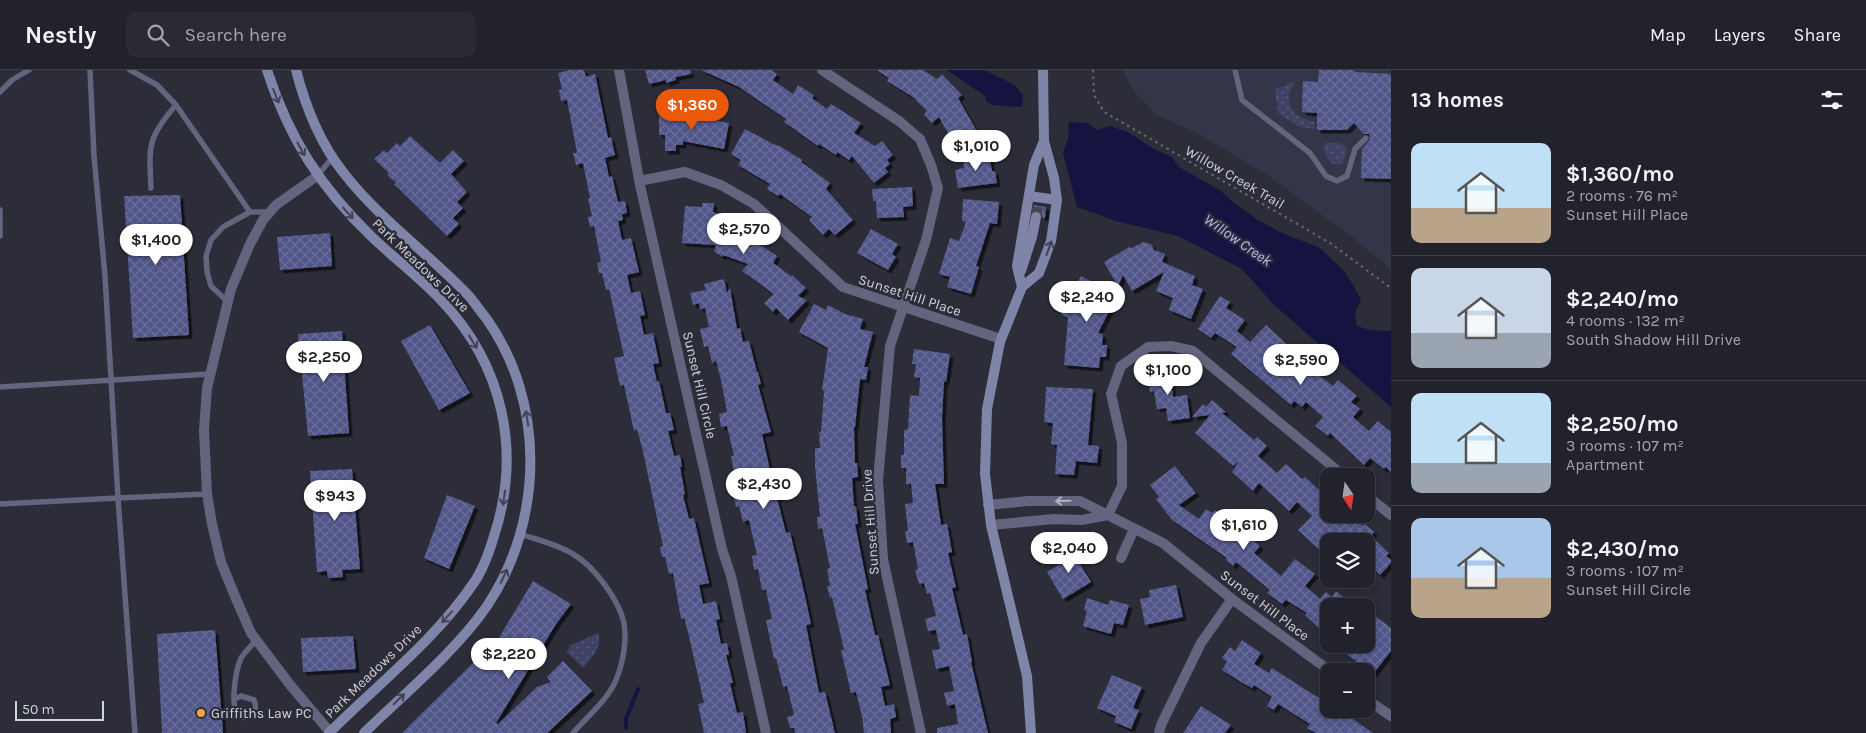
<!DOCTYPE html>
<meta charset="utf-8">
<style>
:root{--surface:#21222b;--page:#292a33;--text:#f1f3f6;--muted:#a2a4a9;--line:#3e3f47;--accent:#ea580c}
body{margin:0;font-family:Karla,sans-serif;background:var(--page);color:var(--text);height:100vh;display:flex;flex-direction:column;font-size:19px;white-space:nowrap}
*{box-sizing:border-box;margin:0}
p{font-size:16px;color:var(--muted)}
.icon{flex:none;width:28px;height:28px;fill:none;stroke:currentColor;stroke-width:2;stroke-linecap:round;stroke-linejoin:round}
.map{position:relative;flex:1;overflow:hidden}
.details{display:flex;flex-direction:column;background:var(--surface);width:475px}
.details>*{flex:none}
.needle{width:32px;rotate:167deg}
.buttons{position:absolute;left:1320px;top:398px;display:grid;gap:10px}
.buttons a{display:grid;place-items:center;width:55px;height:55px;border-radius:10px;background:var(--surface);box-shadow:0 2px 8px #0003,0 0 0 1px var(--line);font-size:25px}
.scale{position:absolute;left:15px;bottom:12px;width:89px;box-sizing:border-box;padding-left:5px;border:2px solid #d1d3db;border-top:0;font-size:14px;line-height:18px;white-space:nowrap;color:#d1d3db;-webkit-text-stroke:4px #2c2d39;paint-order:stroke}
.price{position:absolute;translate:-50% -42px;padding:0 11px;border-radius:18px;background:#fff;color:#222;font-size:16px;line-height:32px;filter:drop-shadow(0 1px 2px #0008)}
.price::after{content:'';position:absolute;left:50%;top:30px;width:15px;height:11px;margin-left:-8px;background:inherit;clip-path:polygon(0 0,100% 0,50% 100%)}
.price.on{background:var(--accent);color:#fff}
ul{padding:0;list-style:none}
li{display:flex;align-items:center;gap:15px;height:125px;padding:0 20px}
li+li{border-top:1px solid var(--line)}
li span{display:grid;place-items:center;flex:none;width:140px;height:100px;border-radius:10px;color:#555}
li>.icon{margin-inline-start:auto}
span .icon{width:60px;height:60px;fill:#fffc;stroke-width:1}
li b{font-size:21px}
h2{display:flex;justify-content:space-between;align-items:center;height:60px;padding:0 20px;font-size:21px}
header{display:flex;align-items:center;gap:30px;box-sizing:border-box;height:70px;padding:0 25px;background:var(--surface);border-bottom:1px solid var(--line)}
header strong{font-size:24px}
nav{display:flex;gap:28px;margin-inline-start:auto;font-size:18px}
.search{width:350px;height:45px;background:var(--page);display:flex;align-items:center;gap:12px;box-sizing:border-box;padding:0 18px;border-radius:10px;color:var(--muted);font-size:19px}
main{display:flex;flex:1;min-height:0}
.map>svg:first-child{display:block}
</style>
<header>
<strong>Nestly</strong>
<div class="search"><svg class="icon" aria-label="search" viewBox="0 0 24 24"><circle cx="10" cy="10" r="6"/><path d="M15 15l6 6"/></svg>Search here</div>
<nav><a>Map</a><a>Layers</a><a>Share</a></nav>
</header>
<main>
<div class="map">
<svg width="1391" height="663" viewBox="0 0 1391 663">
<defs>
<pattern id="grass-dots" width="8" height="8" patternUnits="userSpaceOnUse" patternTransform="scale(1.25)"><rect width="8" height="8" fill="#3e4265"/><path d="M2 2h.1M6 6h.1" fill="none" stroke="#595c7a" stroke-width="1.8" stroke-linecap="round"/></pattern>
<pattern id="building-cross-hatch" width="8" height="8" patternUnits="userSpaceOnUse" patternTransform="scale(1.25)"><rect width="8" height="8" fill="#51568a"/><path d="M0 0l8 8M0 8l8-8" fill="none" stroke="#696d9a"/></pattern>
<filter id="shadow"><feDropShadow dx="3.5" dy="3.5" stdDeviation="0" flood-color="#0009"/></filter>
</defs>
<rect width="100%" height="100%" fill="#2c2d39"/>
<path fill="#333648" d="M1123,0H1391V199L1352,167L1269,106L1197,63L1155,44L1133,20Z"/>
<path fill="url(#grass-dots)" d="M1294,12C1293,17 1289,22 1289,27C1287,43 1303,49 1315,52V59L1300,57L1278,43L1275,19Z
M1325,73H1339L1345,76L1347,82L1342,93L1336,95L1329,91L1323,79Z
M598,563C603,577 592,587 583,598L566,581L569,579V576Z"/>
<path fill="#151441" d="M947,0H984L1015,15L1023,25L1022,37L992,35L986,31L985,26Z
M1069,52L1087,53L1097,60L1110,56L1128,62L1152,78L1172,87L1179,97L1221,121L1233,132L1258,150L1280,162L1320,178L1345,202L1361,229L1355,244L1357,256L1370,260L1391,261V337L1273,234L1242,199L1178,166L1116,151L1077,137L1063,83L1068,68Z"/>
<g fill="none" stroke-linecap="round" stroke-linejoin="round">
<path stroke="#151441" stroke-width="4" d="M626,658V649L638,619"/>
</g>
<path fill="url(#building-cross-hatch)" filter="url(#shadow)" d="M570,0H584L586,7L595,4L608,68L611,67L615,85L605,88L609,107L612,106L618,132L625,131L627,143L622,144L623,150L618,151L622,170L631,168L639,202L627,205L631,223L640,221L645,245L640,246L644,265L653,263L659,293L653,294L657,312L659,311L666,343H670L674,360L668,361L674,386L680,385L682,397H680L685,424L683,425L689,449L694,448L709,513L699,515L703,534L716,531L720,549L716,550L721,574L727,573L729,585H726L733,613H730L737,643L743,642L746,663H704L698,634L704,633L689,566L684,548L681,549L673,503L669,504L665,487H662L660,477L663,476L642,377L637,360L634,361L624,315L620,316L614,288L624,286L609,219L606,220L602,203H599L597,193L601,192L594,156L590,157L588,147L592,146L588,129L590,128L583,93L576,95L573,83H577L567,30L561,31L559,20L562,19L558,3Z
M645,0H690L691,4L676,7V10L666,13V10L649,14Z
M701,0H771L777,4L773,10L793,24L798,15L814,25L812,28L827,39L831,34L861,53L854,63L875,76L882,71L893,85L887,90L890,94L885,98L888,102L874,113L852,86L849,90L837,82L836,85L819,74L818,76L784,52L786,49L739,17Z
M877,0H923L937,9L942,4L962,25L958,28L979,65L949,82L942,69L949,65L939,47L932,53L924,44L927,41L913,27L887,11L889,8Z
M1319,0H1353L1355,2L1391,4V109L1361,108L1362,79L1370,70L1369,64H1364L1354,53L1347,60H1317V43L1302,42L1303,11L1318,12Z
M683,44L729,53L724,79L683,71V75H676V81H665V65H659V46H683Z
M745,59L777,76L778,75L802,90L801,92L830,113L826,119L853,150L835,165L829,159L823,165L809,150L812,147L780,124L778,126L767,119L770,114L738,95L741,90L731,84Z
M410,66L440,93L453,80L464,91L451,104L467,122L457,132L463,138L453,148L459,154L447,166L394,114L396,113L387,105L389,103L374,89L384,80L387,83L397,73L400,76Z
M989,85L992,101H995L997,113L958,118L955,100L964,98L963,88Z
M912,117L913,136L903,137L904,147L877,148L876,131H873L872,119Z
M180,125L189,265L133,268L124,126Z
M963,129L999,132L997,154L990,153L976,196L979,197L971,224L947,217L950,207L939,204L950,168L959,171L966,152L962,151Z
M702,133H714L713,142L745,154L742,163L777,186L773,193L791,206L792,205L806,218L798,226L807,230L788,250L776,238L773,242L764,233L774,224L742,201L748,194L723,185L722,187L714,181L716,175L682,173L685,136L702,137Z
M1034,135L1046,137L1045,148H1043L1040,142L1033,141Z
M871,159L898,174L892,184L896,187L888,200L857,183Z
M330,163L332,196L280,200L277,167Z
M1143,172L1151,174L1154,180L1165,184L1162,192L1195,206L1192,215L1203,219L1191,249L1169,240L1173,228L1156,221L1164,202L1132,221L1123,205L1118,216L1104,192L1129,177L1132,178Z
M1081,206L1096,214L1098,211L1116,220L1111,228L1115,230L1098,263L1103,264L1102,275H1107L1106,287H1100L1099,298L1064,295L1068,248L1061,244Z
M724,209L727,223L730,218L737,259L740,258L743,272L749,271L757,302H758L761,314L758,315L771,362L762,364L770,400L772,399L774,408L777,407L781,427L777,428L786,463L790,462L805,526L811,554L806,555L819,623L825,622L835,663H795L794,658H790L787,647L794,645L787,616L783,617L776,588L774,589L766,550L772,549L766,520H762L758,499L754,500L752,486L757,485L749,450L743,452L739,436L736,437L733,424L738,423L731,386H734L727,356L721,357L719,344L727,342L721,310L716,291L712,293L708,276L704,277L700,259L709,257L705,238L700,239L699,233L693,235L690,223L706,220L704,214Z
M1220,226L1230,232L1226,238L1245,250L1237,261L1250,272L1266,255L1291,278L1285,285L1313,307L1316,303L1333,316L1338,310L1357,326L1351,332L1360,339L1353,347L1369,361L1378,351L1391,362V402L1386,397L1384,399L1370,388L1364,395L1330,363L1328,366L1315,356L1323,347L1306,332L1302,337L1294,331L1291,335L1231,284L1237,277L1215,263L1211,268L1198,259Z
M814,234L826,240L828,235L845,244L863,249L860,259L873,262L864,297H868L866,310L860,309L855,357H854L855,393H857L858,407L852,408L854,437L856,436L858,454H855L868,519L865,520L875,565H878L890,615L881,617L885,636L894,634L896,647L890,649L891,663H864L862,646L856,622L851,623L841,580H844L832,527L830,528L827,516H830L827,499L830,498L822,458L818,459L817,447H820L815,396V378H820L819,362H821L824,321L822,320L828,278L799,262Z
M430,255L470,323L439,340L401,271Z
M342,261L349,363L308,366L298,264Z
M914,279L950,284L946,312L944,311L942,348L944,414H935L941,455L947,454L952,482L948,483L956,517L952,518L963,565L967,564L972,592H971L988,663H937V658L958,654L955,634L947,636L944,623L954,621L949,596L936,599L932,580L940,579L936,560L928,561L925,549L936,546L930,523L927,524L924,513L919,514L915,500L918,499L913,472L907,473L905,461H908L905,434L913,433L911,414H906V398H901V385H904V360L908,359L910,325L919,326L920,308L914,307L916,294H912Z
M1170,298L1173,327L1187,325L1190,348L1168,351L1166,338L1157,339L1154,321L1150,322L1148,308L1154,307L1153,300Z
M1046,317L1093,319L1088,375L1099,376L1097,393L1076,391L1074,405L1055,404L1057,375L1051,374L1053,353L1044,352Z
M1212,330L1226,342L1222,343L1254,370L1257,367L1267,376L1258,386L1277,403L1286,394L1302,409L1305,407L1329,429V444H1349L1363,456L1365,454L1374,462L1371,466L1389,483L1386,486L1391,490V493L1380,505L1374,499L1366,508V471H1329V479L1324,484L1298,460L1312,446L1297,432L1289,441L1259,413L1253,421L1232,402L1239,391L1233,396L1195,363L1210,345L1192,347L1203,334L1206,337Z
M1175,396L1196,423L1179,435L1199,449L1206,439L1212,443L1215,440L1226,447L1221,454L1236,464L1240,459L1260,476L1254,483L1281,506L1295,489L1315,504L1305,516L1320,529L1326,522L1332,527L1336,521L1354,536H1329V549L1320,559L1305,545L1307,543L1286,530L1282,534L1267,523L1270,520L1236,492L1233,496L1226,490L1227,488L1172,450L1156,429L1159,427L1150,415Z
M352,399L360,499L342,500L343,507L328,508L327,501L317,502L310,401Z
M447,425L475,436L449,499L424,488Z
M1070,477L1091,512L1063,529L1047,502L1062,493L1057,485Z
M533,511L571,534L556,554L496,653L498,654L537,617L551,612L547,607L563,591L592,621L547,663H402L476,590L482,596Z
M1176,515L1183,547L1145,555L1140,529L1150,527L1149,520Z
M1087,528L1108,535L1110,530L1129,535L1123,555L1114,553L1111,564L1083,556L1087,541L1084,540Z
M1375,546L1391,558V581L1373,604L1341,580L1345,574H1366V558Z
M215,560L223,663H162L157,564Z
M353,566L356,599L303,602L301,568Z
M1242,570L1261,583L1254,594L1269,603L1272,598L1314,625L1329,633V639H1339L1351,645L1350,647L1373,663H1316L1307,658L1310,654L1278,634L1274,640L1267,636L1272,627L1254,615L1252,618L1241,612L1222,600L1227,592L1222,588L1230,577L1235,581Z
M1112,605L1142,617L1133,638L1139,640L1131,659L1114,652L1116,646L1097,638Z
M1201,636L1231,655L1225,663H1183Z"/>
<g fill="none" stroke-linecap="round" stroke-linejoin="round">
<path stroke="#454651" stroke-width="10" stroke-dasharray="10 5" stroke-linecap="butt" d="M1036,147L1038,136"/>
<path stroke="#666872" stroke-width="2" stroke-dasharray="2.5 4" stroke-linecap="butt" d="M1093,0L1094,25L1104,42L1330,173L1391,218"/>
<path stroke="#62657d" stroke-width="5.5" d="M130,0L157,15L176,35L250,142
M1235,0L1242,30L1310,83L1326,106L1337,111L1347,106L1355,79L1366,68
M0,22L12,10L29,0
M317,106L333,87
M151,118C149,76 147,68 176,35
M0,140V166
M228,232L211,216L207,202L206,186L211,170L223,157L250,142H270
M0,317L210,304
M0,434L118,428L105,206L94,86L90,0
M520,464C538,470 557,474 573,484C594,496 619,530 624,553C627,571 623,593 616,610C609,628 586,648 573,663
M235,629L241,626L254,630C257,638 256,647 246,647C243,648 241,648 239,646C229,637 236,599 241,588C245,582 251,576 256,570
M135,663L118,428L207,424"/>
<path stroke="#62657d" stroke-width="10" d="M619,0L640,115L722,479L731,506L766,663
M822,0L899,51L920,69L931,95L938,118L926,170L890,276L878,410L883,489L921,663
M317,106L276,135L263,150L250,174L231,219L207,318L204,360L207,424L212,454L221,492L237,531L251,563L291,616L330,662
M639,111L685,102L721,115L754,134L843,217L1001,269
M1366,425L1391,445
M988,435L1028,431H1080L1163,473L1232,529L1330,601
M1108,445L1122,416V373L1111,324L1121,296L1148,277L1171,276L1193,281L1344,406
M991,455L1054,449L1082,450L1108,445
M1121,488L1134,459
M1366,629L1391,646
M1159,663L1161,655L1201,573L1232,529"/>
<path stroke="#7f84a9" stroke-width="10" d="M267,0C289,68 320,117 372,167C394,188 419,207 441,230C503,295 522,381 494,466C489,483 483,500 473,514C434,571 378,614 329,663
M296,0C305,35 320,73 343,102C379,149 428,183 469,226C475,233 480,241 486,248C546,332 544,451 487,536C456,581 403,625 364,663
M1029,126L1057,130
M1021,201L1032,167L1036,147
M1022,217L1017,196L1034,95L1044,71
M1031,663L1027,606L991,455L985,404L987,339L1000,272L1022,217L1039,203L1051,171L1057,130L1054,108L1044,71L1043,0"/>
</g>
<defs><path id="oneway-shaft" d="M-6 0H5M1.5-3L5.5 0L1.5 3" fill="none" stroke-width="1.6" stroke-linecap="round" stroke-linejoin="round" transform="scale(1.25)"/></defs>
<g stroke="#414355">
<use href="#oneway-shaft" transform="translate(276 26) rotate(68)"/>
<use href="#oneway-shaft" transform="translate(301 79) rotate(61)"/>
<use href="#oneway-shaft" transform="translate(348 143) rotate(47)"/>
<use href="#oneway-shaft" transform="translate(1049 178) rotate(-70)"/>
<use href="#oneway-shaft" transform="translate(473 272) rotate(58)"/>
<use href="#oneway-shaft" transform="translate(527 348) rotate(-99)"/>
<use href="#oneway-shaft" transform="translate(504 428) rotate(98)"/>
<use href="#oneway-shaft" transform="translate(504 506) rotate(-65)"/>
<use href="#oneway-shaft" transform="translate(447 547) rotate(132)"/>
<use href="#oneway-shaft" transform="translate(399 629) rotate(-44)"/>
</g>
<use stroke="#b0b2bf" href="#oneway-shaft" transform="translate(1063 431) rotate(179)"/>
<circle fill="#f3a442" stroke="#2c2d39" stroke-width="2" cx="201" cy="643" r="5"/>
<g text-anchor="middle" stroke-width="4.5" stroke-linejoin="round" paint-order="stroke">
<g font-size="14" fill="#d1d3db" stroke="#2c2d39">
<text transform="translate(1235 107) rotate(30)" y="5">Willow Creek Trail</text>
<text transform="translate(421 195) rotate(44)" y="5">Park Meadows Drive</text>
<text transform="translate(910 225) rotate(18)" y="5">Sunset Hill Place</text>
<text transform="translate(700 315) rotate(77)" y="5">Sunset Hill Circle</text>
<text transform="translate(870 452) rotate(-94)" y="5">Sunset Hill Drive</text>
<text transform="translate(1265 535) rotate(37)" y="5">Sunset Hill Place</text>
<text transform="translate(373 601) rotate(-44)" y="5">Park Meadows Drive</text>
</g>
<g font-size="14" fill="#d1d3db" stroke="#2c2d39" text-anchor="start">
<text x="211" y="648">Griffiths Law PC</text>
</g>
<g font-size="15" font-style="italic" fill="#b6befe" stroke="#2c2d39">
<text transform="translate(1238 170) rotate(35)" y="5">Willow Creek</text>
</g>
</g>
</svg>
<div class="buttons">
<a><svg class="needle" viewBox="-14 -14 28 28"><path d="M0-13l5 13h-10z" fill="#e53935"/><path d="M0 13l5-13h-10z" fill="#a2a4a9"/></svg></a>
<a><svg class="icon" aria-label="layers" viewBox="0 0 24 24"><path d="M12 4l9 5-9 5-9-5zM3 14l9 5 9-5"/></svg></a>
<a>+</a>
<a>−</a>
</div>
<div class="scale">50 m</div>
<b class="price on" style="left:692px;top:61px">$1,360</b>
<b class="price" style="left:976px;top:102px">$1,010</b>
<b class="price" style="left:744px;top:185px">$2,570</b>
<b class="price" style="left:156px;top:196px">$1,400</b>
<b class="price" style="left:1087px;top:253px">$2,240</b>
<b class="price" style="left:324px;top:313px">$2,250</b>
<b class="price" style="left:1301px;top:316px">$2,590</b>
<b class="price" style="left:1168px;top:326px">$1,100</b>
<b class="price" style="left:764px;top:440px">$2,430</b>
<b class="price" style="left:335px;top:452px">$943</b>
<b class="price" style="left:1244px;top:481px">$1,610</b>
<b class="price" style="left:1069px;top:504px">$2,040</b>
<b class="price" style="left:509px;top:610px">$2,220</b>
</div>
<section class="details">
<h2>13 homes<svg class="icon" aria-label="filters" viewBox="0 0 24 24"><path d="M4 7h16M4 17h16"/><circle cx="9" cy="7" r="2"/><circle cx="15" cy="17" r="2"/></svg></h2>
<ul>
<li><span style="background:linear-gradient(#bfe0f5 65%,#b9a48a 0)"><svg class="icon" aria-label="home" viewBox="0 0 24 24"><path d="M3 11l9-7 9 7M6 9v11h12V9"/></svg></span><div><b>$1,360/mo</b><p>2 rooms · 76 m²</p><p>Sunset Hill Place</p></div></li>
<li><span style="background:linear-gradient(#c9d6e8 65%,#9aa5b1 0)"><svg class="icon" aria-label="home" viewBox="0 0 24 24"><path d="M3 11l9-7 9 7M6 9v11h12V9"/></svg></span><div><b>$2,240/mo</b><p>4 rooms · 132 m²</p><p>South Shadow Hill Drive</p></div></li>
<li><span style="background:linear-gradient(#bfe0f5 70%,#9aa5b1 0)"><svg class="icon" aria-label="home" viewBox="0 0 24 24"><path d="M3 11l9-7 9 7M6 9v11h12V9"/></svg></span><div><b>$2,250/mo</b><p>3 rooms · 107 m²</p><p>Apartment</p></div></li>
<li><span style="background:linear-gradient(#a9c7e8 60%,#b9a48a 0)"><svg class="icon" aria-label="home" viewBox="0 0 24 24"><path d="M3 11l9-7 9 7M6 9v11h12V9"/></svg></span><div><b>$2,430/mo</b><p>3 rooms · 107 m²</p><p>Sunset Hill Circle</p></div></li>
</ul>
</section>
</main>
